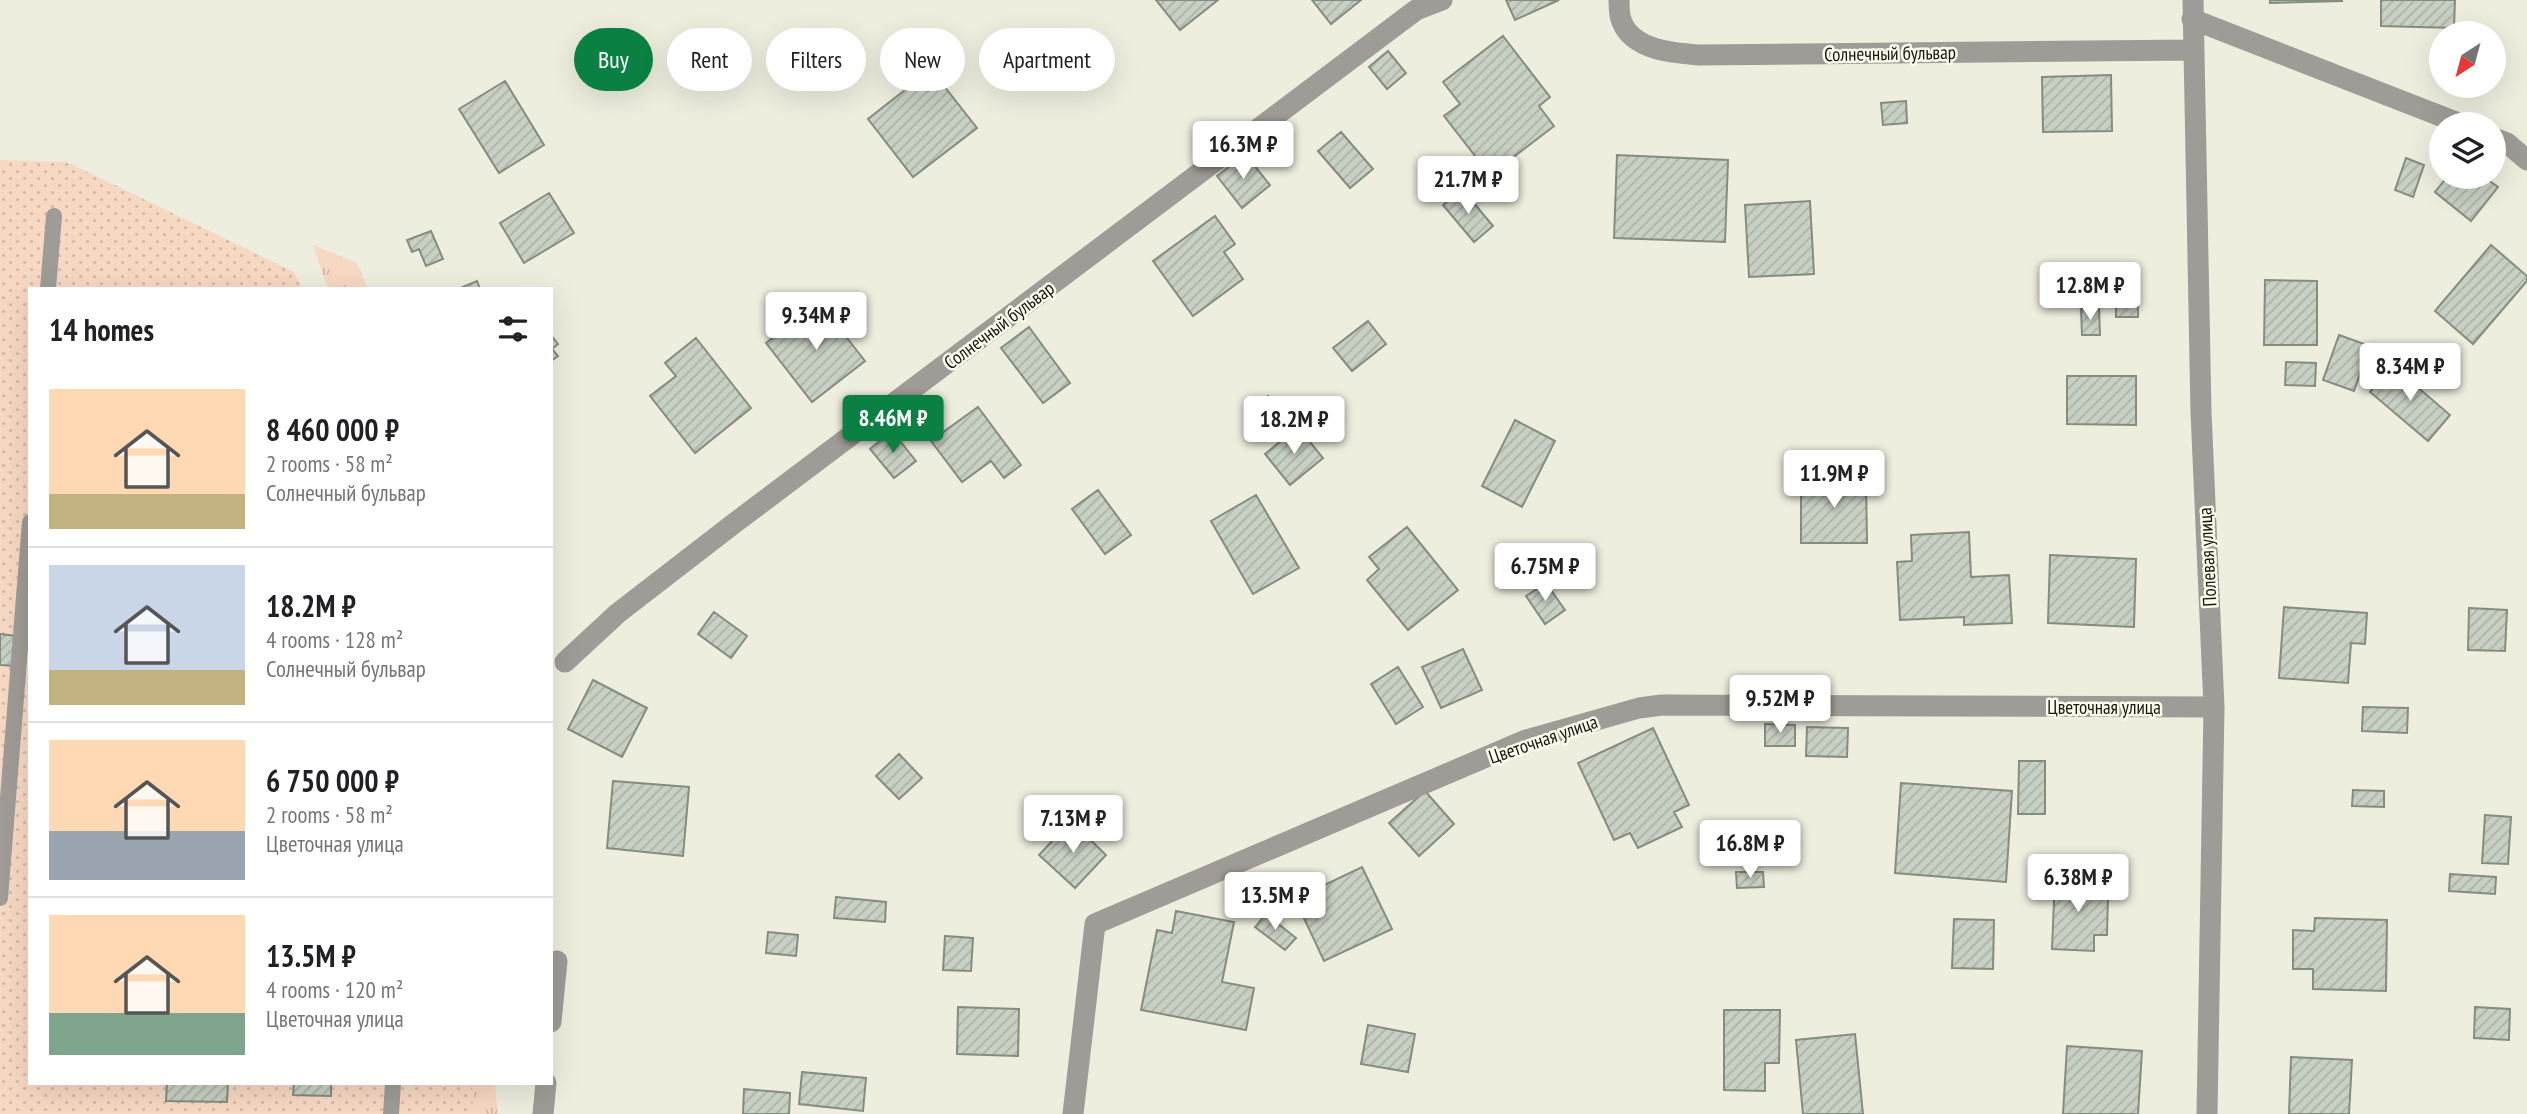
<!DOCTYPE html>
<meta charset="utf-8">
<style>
:root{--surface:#fff;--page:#f2f2f2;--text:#202124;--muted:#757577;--line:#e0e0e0;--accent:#0b8043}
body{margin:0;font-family:"PT Sans Narrow",sans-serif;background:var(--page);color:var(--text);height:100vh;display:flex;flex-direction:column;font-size:26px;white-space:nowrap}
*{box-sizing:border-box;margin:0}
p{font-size:23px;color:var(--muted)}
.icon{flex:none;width:38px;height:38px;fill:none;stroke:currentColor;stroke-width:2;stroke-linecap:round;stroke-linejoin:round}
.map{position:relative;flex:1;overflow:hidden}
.side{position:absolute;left:28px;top:287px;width:525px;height:798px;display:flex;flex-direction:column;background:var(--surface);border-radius:0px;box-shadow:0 7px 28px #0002}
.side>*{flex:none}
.guide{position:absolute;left:574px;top:28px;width:665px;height:63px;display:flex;gap:14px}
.needle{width:46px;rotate:216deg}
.buttons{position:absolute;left:2429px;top:21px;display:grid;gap:14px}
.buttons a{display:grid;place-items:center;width:77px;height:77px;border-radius:50%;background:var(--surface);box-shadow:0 7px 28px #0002;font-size:35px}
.price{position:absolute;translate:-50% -60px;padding:0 16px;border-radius:7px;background:#fff;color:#222;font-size:23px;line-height:46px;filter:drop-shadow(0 2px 4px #0008)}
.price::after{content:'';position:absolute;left:50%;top:42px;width:21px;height:16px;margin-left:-10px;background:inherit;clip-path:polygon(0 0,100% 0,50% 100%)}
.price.active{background:var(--accent);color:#fff}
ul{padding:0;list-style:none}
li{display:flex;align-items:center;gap:21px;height:175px;padding:0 21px}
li+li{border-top:2px solid var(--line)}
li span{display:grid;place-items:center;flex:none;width:196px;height:140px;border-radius:0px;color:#555}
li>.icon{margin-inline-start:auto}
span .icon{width:84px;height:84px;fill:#fffc;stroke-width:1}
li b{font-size:30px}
h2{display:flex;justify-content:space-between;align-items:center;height:84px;padding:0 21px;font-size:30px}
.tag{padding:0 24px;border-radius:32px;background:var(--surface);box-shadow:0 7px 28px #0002;font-size:24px;line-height:63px}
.tag.active{background:var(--accent);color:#fff}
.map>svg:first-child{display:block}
</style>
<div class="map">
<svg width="2527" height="1114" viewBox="0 0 2527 1114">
<defs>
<pattern id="grass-tufts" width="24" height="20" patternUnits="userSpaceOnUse" patternTransform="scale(1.75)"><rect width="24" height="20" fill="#f7d8c3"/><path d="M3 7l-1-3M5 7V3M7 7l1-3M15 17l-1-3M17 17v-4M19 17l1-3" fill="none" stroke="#d3b9a6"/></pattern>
<pattern id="park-dots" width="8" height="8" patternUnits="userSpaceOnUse" patternTransform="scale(1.75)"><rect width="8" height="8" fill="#f7d8c3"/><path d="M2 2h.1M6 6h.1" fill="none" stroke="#d3b9a6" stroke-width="1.8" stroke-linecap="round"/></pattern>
<pattern id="building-hatch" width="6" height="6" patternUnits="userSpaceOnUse" patternTransform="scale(1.75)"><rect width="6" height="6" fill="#c8d0c3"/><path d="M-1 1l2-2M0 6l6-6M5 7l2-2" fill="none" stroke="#abb2a6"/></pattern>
</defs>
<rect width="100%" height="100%" fill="#eeeedf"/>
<path fill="url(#grass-tufts)" d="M313,245L357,263L368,289H328Z
M415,1083H495L498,1114H415Z"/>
<path fill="url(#park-dots)" d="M0,160L67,162L294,272L303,289H30V1083H472L473,1114H0Z"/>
<path fill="url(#building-hatch)" stroke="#858c80" stroke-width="2" d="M1156,0H1218L1180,30Z
M1312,0H1361L1331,24Z
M1506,0H1559L1515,20Z
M2270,0H2342V1L2270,3Z
M2381,0H2455L2454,28L2381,26Z
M1503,36L1550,97L1539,106L1554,126L1490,175L1444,116L1460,104L1443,82Z
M1388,51L1406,73L1387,89L1369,67Z
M2111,75L2112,131L2043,132L2042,77Z
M919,79L928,91L940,81L977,128L913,177L868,119Z
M505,81L544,145L499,173L459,109Z
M1906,101L1907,123L1883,125L1881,103Z
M1341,132L1373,169L1350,188L1318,151Z
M1245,154L1270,185L1242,208L1217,176Z
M1617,155L1728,160L1725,242L1614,238Z
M2406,158L2424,165L2413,197L2395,190Z
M2447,177H2484L2498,187L2471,221L2435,192Z
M1462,189L1493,226L1474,242L1443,205Z
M549,193L574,233L524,263L500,223Z
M1810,201L1814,274L1749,277L1745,205Z
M1215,216L1235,244L1224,252L1243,279L1193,316L1153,261Z
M431,231L443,259L426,266L419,249L412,252L407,240Z
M2491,245L2527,276V281L2473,344L2435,311Z
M2116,280H2138V317H2116Z
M2265,280L2317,281V345H2264Z
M477,281L480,289H458Z
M819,302L865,361L812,402L766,343Z
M2081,308H2099L2100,335H2082Z
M1368,321L1386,344L1352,371L1333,348Z
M1029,327L1070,383L1043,403L1001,348Z
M551,335L558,344L552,349L558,356L551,361Z
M2339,335L2370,346L2354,391L2323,380Z
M696,338L751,408L695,453L650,396L676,376L665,363Z
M2286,362L2316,363L2315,386L2285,385Z
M2393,366L2450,415L2428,441L2370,392Z
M2067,376H2136V425L2067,424Z
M1268,396L1289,423L1272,437L1250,411Z
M978,407L1021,465L1004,478L991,461L962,482L931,441Z
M1515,420L1555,441L1522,507L1482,486Z
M1298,427L1323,458L1290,485L1265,454Z
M892,431L916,461L894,478L870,449Z
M1801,476H1866L1867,543H1801Z
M1098,490L1131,535L1105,554L1072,509Z
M1256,495L1299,568L1253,594L1211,521Z
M1407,527L1458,590L1408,630L1367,580L1379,569L1369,557Z
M1969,532L1971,577L2009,575L2012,623L1964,625V617L1900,620L1897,562L1912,561L1911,535Z
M2050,555L2136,559L2134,627L2048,623Z
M1546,583L1565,610L1545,624L1526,596Z
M2284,607L2367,613L2365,644L2351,643L2348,683L2279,678Z
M2469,608L2507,610L2505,651L2468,650Z
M714,612L747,636L731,658L698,634Z
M0,634L17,636L14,666L0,665Z
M1463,649L1482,690L1441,708L1422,667Z
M1398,667L1423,707L1396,724L1371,684Z
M593,680L647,708L622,757L568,729Z
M2363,707L2408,708L2407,733L2362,731Z
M1765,724L1795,725V746H1765Z
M1807,727L1848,728L1847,757L1806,756Z
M1653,728L1689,805L1674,812L1682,827L1638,848L1630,833L1614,840L1578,763Z
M899,754L922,778L899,799L876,776Z
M2019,761H2045V814H2018Z
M613,781L689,787L683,856L607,848Z
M1901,783L2012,791L2006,882L1895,873Z
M2353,790L2384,791V807L2352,806Z
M1425,791L1454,824L1419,856L1389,823Z
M2485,815L2511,817L2508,864L2482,863Z
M1071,821L1106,855L1075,888L1039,855Z
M1362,867L1392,929L1324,961L1295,899Z
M1736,872H1763L1764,887L1737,888Z
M2450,874L2496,877L2495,894L2449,891Z
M2055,877L2097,878L2096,896L2108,897L2107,935H2094V951L2052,949Z
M836,897L886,902L885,922L834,918Z
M1176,911L1234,922L1222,982L1254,988L1246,1030L1141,1010L1157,930L1172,933Z
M1266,914L1296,938L1285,950L1255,927Z
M2315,918L2387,920L2386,991L2313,989V969H2293V930L2314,931Z
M1954,919L1994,920L1993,969L1952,968Z
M768,932L798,935L796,956L766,953Z
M945,936L973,938L971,971L943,970Z
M958,1007L1019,1009L1018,1056L957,1054Z
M2475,1007L2510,1009L2509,1040L2474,1038Z
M1724,1010H1780L1779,1063H1765V1091L1724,1090Z
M1368,1025L1415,1034L1408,1072L1361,1064Z
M1855,1034L1863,1114H1803L1796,1040Z
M2067,1046L2142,1051L2138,1114H2063Z
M2291,1057L2352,1060L2349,1114H2289Z
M802,1072L866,1078L863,1111L799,1104Z
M167,1083H228L227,1102L166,1101Z
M294,1083H331V1096L293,1095Z
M744,1089L790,1093L789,1114H743Z"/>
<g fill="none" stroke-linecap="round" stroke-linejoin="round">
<path stroke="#9f9b96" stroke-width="16" d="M48,289L54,216
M0,898L30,522
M391,1114L393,1083"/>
<path stroke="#9f9b96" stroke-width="21" d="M1619,0C1619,6 1619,16 1622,22C1633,50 1673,53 1699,55L2192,50
M2193,0L2201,412L2214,707L2207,1114
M2192,19L2461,124
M2494,138L2507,143L2527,160
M565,662L618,613L732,525L1416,10L1442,0
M551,1022L557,961
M543,1114L546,1083
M1073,1114L1095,924L1526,740L1639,708L1662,705L2214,707"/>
</g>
<g text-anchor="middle" stroke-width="5" stroke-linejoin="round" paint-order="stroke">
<g font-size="19" fill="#161611" stroke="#fbfcec">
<text transform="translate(1890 53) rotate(-1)" y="7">Солнечный бульвар</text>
<text transform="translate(999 325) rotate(-37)" y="7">Солнечный бульвар</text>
<text transform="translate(2207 557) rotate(-93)" y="7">Полевая улица</text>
<text x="2104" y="714">Цветочная улица</text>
<text transform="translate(1543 739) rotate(-19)" y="7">Цветочная улица</text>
</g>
</g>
</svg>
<div class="buttons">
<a><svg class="needle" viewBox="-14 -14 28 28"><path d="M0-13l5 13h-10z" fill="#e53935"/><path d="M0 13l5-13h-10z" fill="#757577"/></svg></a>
<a><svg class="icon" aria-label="layers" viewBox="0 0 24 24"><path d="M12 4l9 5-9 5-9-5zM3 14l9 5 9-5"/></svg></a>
</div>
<b class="price" style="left:1243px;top:181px">16.3M ₽</b>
<b class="price" style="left:1468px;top:216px">21.7M ₽</b>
<b class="price" style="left:2090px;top:322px">12.8M ₽</b>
<b class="price" style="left:816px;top:352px">9.34M ₽</b>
<b class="price" style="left:2410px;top:403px">8.34M ₽</b>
<b class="price active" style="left:893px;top:455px">8.46M ₽</b>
<b class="price" style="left:1294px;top:456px">18.2M ₽</b>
<b class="price" style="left:1834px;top:510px">11.9M ₽</b>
<b class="price" style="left:1545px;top:603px">6.75M ₽</b>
<b class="price" style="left:1780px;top:735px">9.52M ₽</b>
<b class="price" style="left:1073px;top:855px">7.13M ₽</b>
<b class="price" style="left:1750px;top:880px">16.8M ₽</b>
<b class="price" style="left:2078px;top:914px">6.38M ₽</b>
<b class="price" style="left:1275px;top:932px">13.5M ₽</b>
<div class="guide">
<a class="tag active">Buy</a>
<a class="tag">Rent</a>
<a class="tag">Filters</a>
<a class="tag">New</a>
<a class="tag">Apartment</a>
</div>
<section class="side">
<h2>14 homes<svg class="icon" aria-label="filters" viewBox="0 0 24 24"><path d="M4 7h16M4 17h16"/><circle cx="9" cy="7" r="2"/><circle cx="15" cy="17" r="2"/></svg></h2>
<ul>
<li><span style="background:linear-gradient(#ffd9b3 75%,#c2b280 0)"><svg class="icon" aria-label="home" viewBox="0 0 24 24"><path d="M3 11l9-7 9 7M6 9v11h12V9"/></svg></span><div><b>8 460 000 ₽</b><p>2 rooms · 58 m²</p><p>Солнечный бульвар</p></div></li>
<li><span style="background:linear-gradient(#c9d6e8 75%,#c2b280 0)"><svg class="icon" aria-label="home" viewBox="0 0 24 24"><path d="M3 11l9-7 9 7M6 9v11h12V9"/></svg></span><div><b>18.2M ₽</b><p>4 rooms · 128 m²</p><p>Солнечный бульвар</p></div></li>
<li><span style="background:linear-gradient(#ffd9b3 65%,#9aa5b1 0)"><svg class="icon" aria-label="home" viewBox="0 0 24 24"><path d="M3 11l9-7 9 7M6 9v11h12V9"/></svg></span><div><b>6 750 000 ₽</b><p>2 rooms · 58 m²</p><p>Цветочная улица</p></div></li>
<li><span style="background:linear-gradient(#ffd9b3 70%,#7fa58c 0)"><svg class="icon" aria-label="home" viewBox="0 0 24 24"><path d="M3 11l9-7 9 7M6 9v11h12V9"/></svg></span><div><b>13.5M ₽</b><p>4 rooms · 120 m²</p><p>Цветочная улица</p></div></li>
</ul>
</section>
</div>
